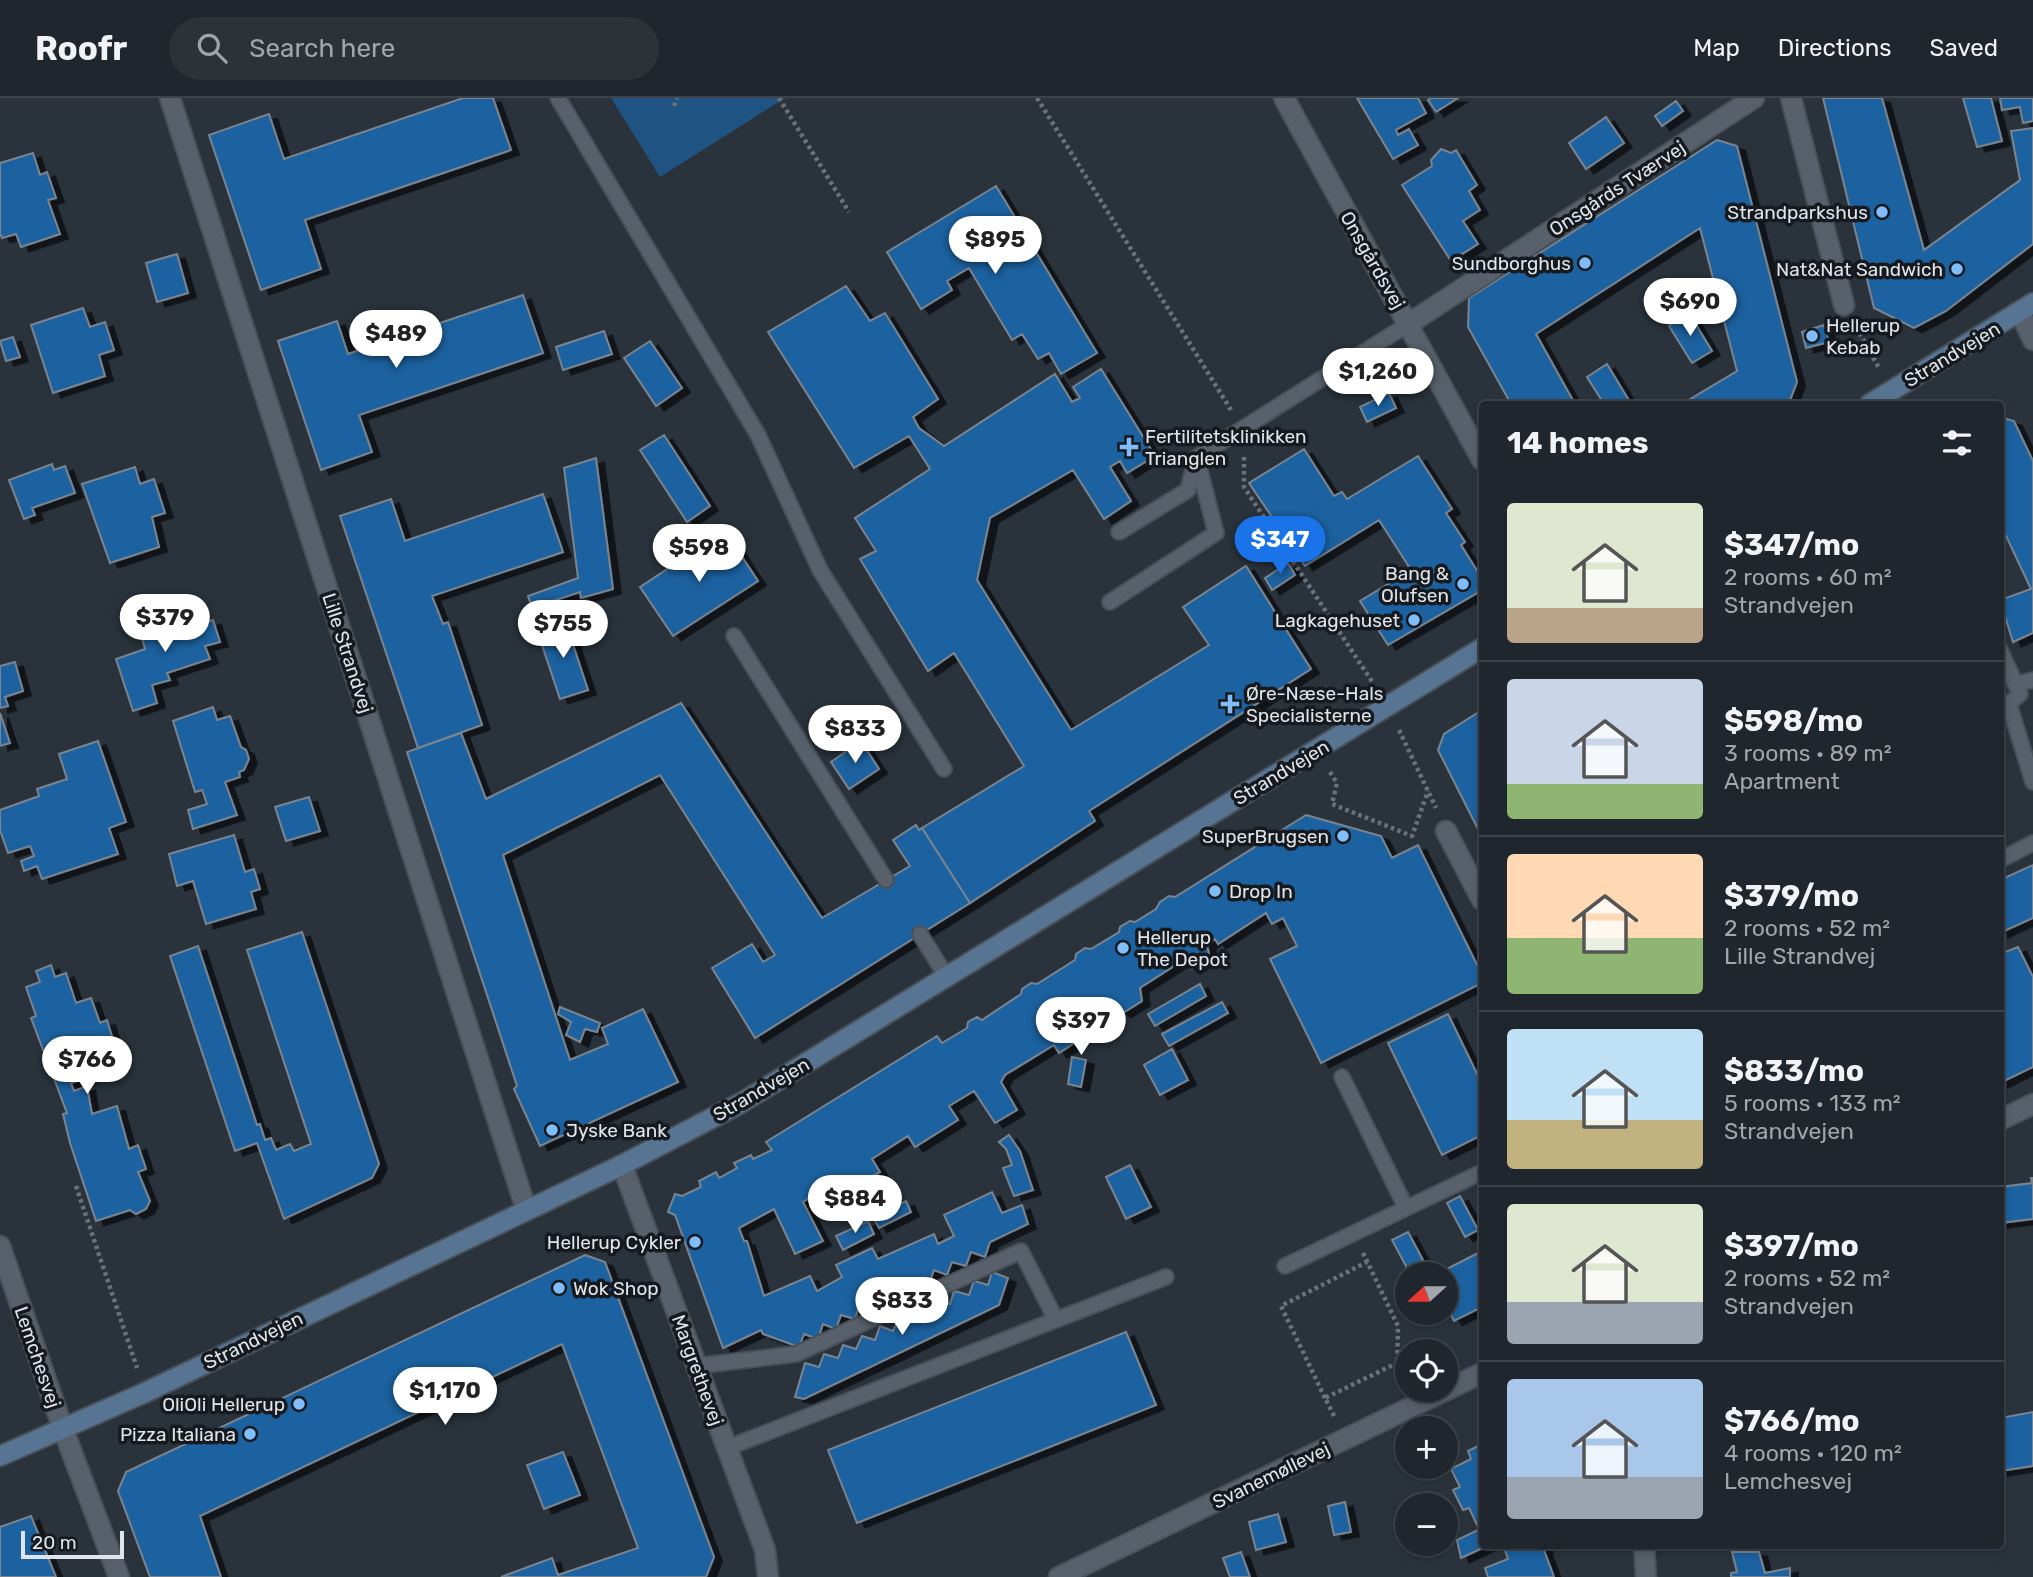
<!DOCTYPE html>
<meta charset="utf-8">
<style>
:root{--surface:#20262d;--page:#2d3239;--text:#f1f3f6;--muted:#a2a5aa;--line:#3d4349;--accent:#1a73e8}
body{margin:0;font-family:Rubik,sans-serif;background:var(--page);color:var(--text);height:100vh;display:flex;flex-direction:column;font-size:26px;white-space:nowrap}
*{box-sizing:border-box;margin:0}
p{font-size:23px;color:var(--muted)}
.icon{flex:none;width:38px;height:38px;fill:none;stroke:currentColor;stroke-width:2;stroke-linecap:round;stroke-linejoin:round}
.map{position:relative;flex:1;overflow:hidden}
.drawer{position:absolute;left:1479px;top:303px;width:525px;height:1148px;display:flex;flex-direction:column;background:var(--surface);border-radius:7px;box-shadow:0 4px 10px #0003,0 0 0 2px var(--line)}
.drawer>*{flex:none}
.needle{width:46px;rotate:249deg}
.fabs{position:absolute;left:1395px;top:1164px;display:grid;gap:14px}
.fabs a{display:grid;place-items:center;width:63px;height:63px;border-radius:50%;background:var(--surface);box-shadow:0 4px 10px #0003,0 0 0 2px var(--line);font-size:35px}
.scale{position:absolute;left:21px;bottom:18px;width:103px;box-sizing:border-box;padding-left:7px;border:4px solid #dfe5eb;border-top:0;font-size:19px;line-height:24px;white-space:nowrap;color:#dfe5eb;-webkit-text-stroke:5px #161a1e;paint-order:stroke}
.price{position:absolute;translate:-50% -60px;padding:0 16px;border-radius:24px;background:#fff;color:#222;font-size:23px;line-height:46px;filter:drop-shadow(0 2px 4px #0008)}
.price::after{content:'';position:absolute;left:50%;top:42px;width:21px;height:16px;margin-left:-10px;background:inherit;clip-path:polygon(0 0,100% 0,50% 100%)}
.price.current{background:var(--accent);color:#fff}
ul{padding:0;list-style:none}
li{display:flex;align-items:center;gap:21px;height:175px;padding:0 28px}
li+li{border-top:2px solid var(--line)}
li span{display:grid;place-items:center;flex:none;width:196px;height:140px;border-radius:7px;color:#555}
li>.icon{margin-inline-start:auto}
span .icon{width:84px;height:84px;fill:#fffc;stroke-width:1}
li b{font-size:30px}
h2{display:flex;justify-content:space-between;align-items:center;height:84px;padding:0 28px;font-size:30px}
header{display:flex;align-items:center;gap:42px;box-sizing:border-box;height:98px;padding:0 35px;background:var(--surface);border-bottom:2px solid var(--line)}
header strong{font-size:33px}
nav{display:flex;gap:38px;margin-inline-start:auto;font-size:24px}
.search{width:490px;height:63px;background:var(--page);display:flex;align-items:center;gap:18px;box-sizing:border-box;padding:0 24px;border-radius:38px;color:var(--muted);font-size:26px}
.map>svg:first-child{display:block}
</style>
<header>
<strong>Roofr</strong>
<div class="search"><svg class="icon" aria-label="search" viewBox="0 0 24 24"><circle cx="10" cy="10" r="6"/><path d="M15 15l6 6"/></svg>Search here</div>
<nav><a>Map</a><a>Directions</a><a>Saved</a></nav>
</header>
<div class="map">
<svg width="2033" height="1479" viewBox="0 0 2033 1479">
<defs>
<filter id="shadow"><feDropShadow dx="8" dy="4.5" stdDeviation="0" flood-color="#0009"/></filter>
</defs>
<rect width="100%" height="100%" fill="#2a333c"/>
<path fill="#1f5382" d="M611,0H785L660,79Z"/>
<path fill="#1c62a0" stroke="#7a848f" stroke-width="2" filter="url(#shadow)" d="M463,0H493L511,52L305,122L321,171L261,192L209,37L269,16L284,61Z
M1357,0H1418L1426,15L1396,32L1398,37L1409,31L1418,47L1393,61Z
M1431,0H1458L1436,14L1428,2Z
M1823,0H1882L1924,152L2020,82L2011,33L2033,30V146L1946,213L1914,230L1874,210Z
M1963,0H1991L2002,43L1977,49Z
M2000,0H2033V23L2023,25L2020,9L2002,12Z
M1676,3L1683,13L1662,28L1655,18Z
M1606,19L1624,45L1586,71L1569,45Z
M1717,42L1737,48L1797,284L1789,305L1682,306L1737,273L1700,130L1536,236L1575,306H1511L1468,229L1469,200Z
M1441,51L1451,55L1456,52L1477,87L1469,93L1480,112L1463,123L1478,146L1451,163L1402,87L1432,68L1431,62Z
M33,55L40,77L47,74L56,100L48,102L60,136L21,149L16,136L2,140L0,135V65Z
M996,88L1097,255L1061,276L1049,255L1038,261L1022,236L1012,242L969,170L947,183L952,192L921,211L887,154Z
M177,156L188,195L157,204L146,165Z
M846,188L870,223L885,215L938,301L913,319L919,330L944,348L1055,276L1072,304L1080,300L1073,289L1101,271L1155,358L1127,375L1120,363L1110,369L1131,403L1104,421L1073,372L990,420L977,482L1071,632L1209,547L1183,509L1246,468L1311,571L1089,713L1095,723L970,805L922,730L1024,668L954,555L928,573L860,461L876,453L855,420L930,371L909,338L854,370L768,234Z
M523,197L543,255L359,317L372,354L321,372L278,243L337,223L348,256Z
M83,210L90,229L105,224L114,252L99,257L105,278L53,295L31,227Z
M1689,215L1712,253L1692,265L1669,228Z
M1824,227L1829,244L1806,250L1802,234Z
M604,233L612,256L563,272L556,249Z
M13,239L20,259L6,263L0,243Z
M650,243L682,290L656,308L624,260Z
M1607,266L1630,304L1626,306H1604L1587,279Z
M1389,295L1396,310L1367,324L1360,309Z
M2000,319L2014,323L2033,363V535L2013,544L2000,502L2031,491L2000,425Z
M664,337L710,408L687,424L640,352Z
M1304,351L1334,398L1342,394L1347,401L1418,358L1452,411L1446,415L1465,444L1461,447L1481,479L1477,495L1388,547L1360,503L1411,472L1379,422L1305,468L1249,385Z
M596,360L613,491L581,500L580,494L532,510L528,498L578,480L564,370Z
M52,366L54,372L65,368L75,395L32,410L35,417L24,421L9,382Z
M135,369L140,386L154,381L165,415L152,419L159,449L110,465L82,386Z
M543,396L563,454L432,498L443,526L448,524L482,627L418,650L340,418L391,401L405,443Z
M725,433L758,483L673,538L640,489Z
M1288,465L1295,477L1272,492L1265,480Z
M177,510L180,519L194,514L198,527L213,522L220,544L205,548L210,561L167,575L170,582L152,587L157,605L133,613L116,561L145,551L140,533L155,528L152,518Z
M565,522L588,592L560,601L537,532Z
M15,564L23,593L5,599L8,608L0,610V568Z
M681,605L822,820L910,768L893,742L916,727L919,732L922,730L970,805L755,940L712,870L752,846L763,864L775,857L660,677L503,757L570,962L608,946L602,930L643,911L678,984L540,1048L514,991L517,988L407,654L461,635L486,701Z
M213,609L217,622L230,618L241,649L246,652L249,661L244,672L239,674L240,679L225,684L237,717L193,731L188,712L207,706L202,692L195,694L173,623Z
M1482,612V739L1438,652L1444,636Z
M0,615L10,645L0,648Z
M98,643L126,724L109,730L118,756L42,781L37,768L24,773L21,763L34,758L30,748L8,755L0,732V712L39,698L37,691L67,681L59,656Z
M861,643L879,671L849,691L831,664Z
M309,699L320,733L286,743L275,709Z
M1306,717L1381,738L1392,760L1418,747L1482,877V885L1321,965L1270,861L1297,848L1283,820L1272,826L1266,815L1218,846L1215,841L1207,847L1210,860L1192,871L1182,863L1140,890L1142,903L1123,915L1113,907L1088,922L1090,926L1073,938L1076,944L1059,955L1054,947L1005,977L1001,984L1017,1012L995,1025L974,993L949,1008L958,1022L915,1049L908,1038L872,1061L880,1074L837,1097L830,1087L803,1104L823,1143L795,1156L774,1111L739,1130L744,1143H747L764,1198L810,1178L817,1193L842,1179L836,1167L872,1150L878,1161L934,1136L938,1146L954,1138L944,1117L992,1094L1002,1115L1022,1107L1028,1126L990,1144L985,1159L971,1154L966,1168L952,1164L947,1177L934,1172L929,1186L915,1181L910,1195L896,1190L891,1204L878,1199L873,1213L859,1208L855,1221L841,1217L836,1231L823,1226L818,1241L804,1236L799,1249L763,1236L761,1232L723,1250L675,1117L668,1114L675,1096L682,1098L701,1089L699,1083L716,1074L719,1080L737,1070L734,1065L751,1057L753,1061L772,1052L766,1044L937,938L942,945L967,930L968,924L977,919L982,922L1021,896L1022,891L1031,885L1037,886L1075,862L1076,856L1085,850L1091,851L1119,834L1120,829L1130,823L1135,824L1156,811L1160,804L1169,798L1175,799Z
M234,737L245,774L254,771L260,791L251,794L256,811L206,826L193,783L177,788L169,756Z
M2033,767V820L2000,835V782Z
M302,834L379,1066L372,1080L284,1121L257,1045L235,1053L170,858L198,848L257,1027L260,1026L265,1042L271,1040L276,1052L290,1046L294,1053L311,1046L247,852Z
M2018,849L2033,879V969L2000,985V856Z
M51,867L55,879L66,875L76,905L91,900L100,925L107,922L121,968L71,985L74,993L87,988L92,1016L117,1008L129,1051L138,1047L146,1071L138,1074L150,1103L146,1111L136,1116L130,1112L96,1123L70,1045L63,1016L67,1015L31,920L36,918L26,889L40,884L36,873Z
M1200,886L1206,898L1155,928L1148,916Z
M1222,904L1228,915L1169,948L1162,936Z
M560,909L600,925L597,934L585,931L580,944L566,937L571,924L558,916Z
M1448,916L1482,986V1037L1442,1057L1388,945Z
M1172,951L1188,982L1160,997L1144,967Z
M1072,959L1086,962L1081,989L1068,986Z
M1009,1037L1020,1053L1033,1092L1014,1098L1003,1070L1012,1067L1006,1051L999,1044Z
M1130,1067L1151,1109L1126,1121L1106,1079Z
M2031,1080H2033V1121L2000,1125V1089L2032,1085Z
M1460,1098L1478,1132L1465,1139L1447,1105Z
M906,1103L911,1114L879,1130L873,1119Z
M868,1123L874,1136L843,1152L836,1138Z
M1408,1134L1423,1162L1407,1170L1392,1142Z
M1482,1153V1209L1454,1223L1446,1207V1176H1437Z
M585,1157L605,1164L714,1459L706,1479H501L552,1460L558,1477L638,1450L562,1246L200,1418L221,1479H150L118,1393L126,1374Z
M992,1174L1008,1180L999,1207L804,1301L795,1299L805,1265L819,1269L824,1256L838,1260L843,1247L856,1251L862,1238L875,1242L880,1228L893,1233L899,1219L913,1224L917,1211L932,1215L936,1202L950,1206L954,1193L969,1197L974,1183L988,1187Z
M1126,1234L1156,1307L857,1425L828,1352Z
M2033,1314V1368L2000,1373V1320Z
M1482,1346V1427L1478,1429L1469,1410L1463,1412L1453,1392L1460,1389L1451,1371L1471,1361L1468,1353Z
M563,1354L580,1397L544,1411L527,1367Z
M1345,1404L1351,1434L1334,1437L1328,1408Z
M1278,1416L1286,1444L1256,1452L1249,1424Z
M31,1418L56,1479H0V1429Z
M1482,1430V1447H1489L1461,1460L1457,1442Z
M1511,1447H1545L1544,1452L1554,1479H1488L1485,1470L1508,1461L1504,1450Z
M1241,1454L1250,1479H1230L1223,1460Z
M1732,1454H1759L1765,1475L1790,1470V1479H1731V1475L1737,1474Z"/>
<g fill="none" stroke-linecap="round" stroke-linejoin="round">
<defs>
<path id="service" d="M558,0L758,337L820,472L944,671
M1119,434L1188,392L1196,360L1410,225
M1110,504L1216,435L1197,361
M734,538L886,782
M2000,552L2020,596L2000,613
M2015,586L2033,582
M2009,606L2033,684
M2000,762L2033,745
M920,836L946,878
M1342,979L1406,1110
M1285,1168L1482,1074
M696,1268L796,1256L1021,1153L1056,1222
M727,1350L1166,1179"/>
<path id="minor" d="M170,0L526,1111
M1284,0L1482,362
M1791,0L1844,207
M1410,225L1754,0
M1446,733L1482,802
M2000,1022L2033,1006
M622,1067L765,1452L768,1479
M0,1148L63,1331L119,1479
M1644,1447L1646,1479
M1059,1479L1482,1275"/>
<path id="tertiary" d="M2020,214L2033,242"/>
<path id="secondary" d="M1870,306L2033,205
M0,1358L144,1295L622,1067L741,1005L1482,550"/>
</defs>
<use href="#service" stroke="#485057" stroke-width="18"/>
<use href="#minor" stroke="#485057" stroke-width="23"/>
<use href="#tertiary" stroke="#485057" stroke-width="23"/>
<use href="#secondary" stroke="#485057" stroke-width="23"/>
<path stroke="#6b727a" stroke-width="4.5" stroke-dasharray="3.5 3.5" stroke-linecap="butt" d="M779,0L849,114
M1037,0L1231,312
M674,8L677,0
M1856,229L1879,270
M1244,359V389L1373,585
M1399,632L1436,710
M1330,674L1337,685L1332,706L1412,738L1428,693
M76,1088L137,1270
M1363,1155L1398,1228L1397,1275L1401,1284
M1325,1300L1281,1208L1367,1164
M1334,1318L1325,1300L1397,1265"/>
<use href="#service" stroke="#58616b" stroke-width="14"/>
<use href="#minor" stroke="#58616b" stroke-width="19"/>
<use href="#tertiary" stroke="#58616b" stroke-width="19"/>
<use href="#secondary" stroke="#577592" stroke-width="19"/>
</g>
<g fill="#80bdfa" stroke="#161a1e" stroke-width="2.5">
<circle cx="1882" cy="114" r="7"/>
<circle cx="1585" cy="165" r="7"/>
<circle cx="1957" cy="171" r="7"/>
<circle cx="1812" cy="238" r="7"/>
<path d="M1125.5 338.5h7v7h7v7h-7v7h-7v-7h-7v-7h7z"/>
<circle cx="1463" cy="486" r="7"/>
<circle cx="1414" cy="522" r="7"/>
<path d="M1226.5 595.5h7v7h7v7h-7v7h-7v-7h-7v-7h7z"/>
<circle cx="1343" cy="738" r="7"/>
<circle cx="1215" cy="793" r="7"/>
<circle cx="1123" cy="850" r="7"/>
<circle cx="552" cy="1032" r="7"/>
<circle cx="695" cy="1144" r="7"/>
<circle cx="559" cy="1190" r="7"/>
<circle cx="299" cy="1306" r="7"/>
<circle cx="250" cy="1336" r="7"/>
</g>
<g text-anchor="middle" stroke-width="7" stroke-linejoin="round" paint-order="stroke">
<g font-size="19" fill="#dfe5eb" stroke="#161a1e">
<text transform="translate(1617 90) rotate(-33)" y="7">Onsgårds Tværvej</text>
<text transform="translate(1373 162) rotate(60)" y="7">Onsgårdsvej</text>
<text transform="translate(1952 256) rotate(-31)" y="7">Strandvejen</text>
<text transform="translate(348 555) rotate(72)" y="7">Lille Strandvej</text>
<text transform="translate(1281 674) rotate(-31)" y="7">Strandvejen</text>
<text transform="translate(761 991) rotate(-30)" y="7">Strandvejen</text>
<text transform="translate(253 1242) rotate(-26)" y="7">Strandvejen</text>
<text transform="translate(38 1259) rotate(71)" y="7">Lemchesvej</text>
<text transform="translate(698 1272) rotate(70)" y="7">Margrethevej</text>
<text transform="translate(1271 1377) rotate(-26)" y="7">Svanemøllevej</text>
</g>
<g font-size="19" fill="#dfe5eb" stroke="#161a1e" text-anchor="end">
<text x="1868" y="121">Strandparkshus</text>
<text x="1571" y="172">Sundborghus</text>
<text x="1943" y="178">Nat&amp;Nat Sandwich</text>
<text x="1826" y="234" text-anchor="start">Hellerup<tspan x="1826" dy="22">Kebab</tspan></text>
<text x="1145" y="345" text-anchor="start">Fertilitetsklinikken<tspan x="1145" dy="22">Trianglen</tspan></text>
<text x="1449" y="482">Bang &amp;<tspan x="1449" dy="22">Olufsen</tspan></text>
<text x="1400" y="529">Lagkagehuset</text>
<text x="1246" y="602" text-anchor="start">Øre-Næse-Hals<tspan x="1246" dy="22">Specialisterne</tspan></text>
<text x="1329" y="745">SuperBrugsen</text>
<text x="1229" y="800" text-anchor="start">Drop In</text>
<text x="1137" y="846" text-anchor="start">Hellerup<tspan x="1137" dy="22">The Depot</tspan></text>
<text x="566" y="1039" text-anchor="start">Jyske Bank</text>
<text x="681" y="1151">Hellerup Cykler</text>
<text x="573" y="1197" text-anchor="start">Wok Shop</text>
<text x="285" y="1313">OliOli Hellerup</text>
<text x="236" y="1343">Pizza Italiana</text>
</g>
</g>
</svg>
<div class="fabs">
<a><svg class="needle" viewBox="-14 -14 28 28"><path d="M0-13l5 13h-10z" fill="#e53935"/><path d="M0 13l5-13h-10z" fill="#a2a5aa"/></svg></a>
<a><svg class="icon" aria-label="locate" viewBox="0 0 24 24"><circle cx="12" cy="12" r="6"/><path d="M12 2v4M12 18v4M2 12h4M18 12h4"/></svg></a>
<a>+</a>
<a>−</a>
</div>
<div class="scale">20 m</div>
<b class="price" style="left:995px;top:178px">$895</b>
<b class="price" style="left:1690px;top:240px">$690</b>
<b class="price" style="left:396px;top:272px">$489</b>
<b class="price" style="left:1378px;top:310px">$1,260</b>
<b class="price current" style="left:1280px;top:478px">$347</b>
<b class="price" style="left:699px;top:486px">$598</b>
<b class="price" style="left:165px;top:556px">$379</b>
<b class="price" style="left:563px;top:562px">$755</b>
<b class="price" style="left:855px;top:667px">$833</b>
<b class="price" style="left:1081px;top:959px">$397</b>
<b class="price" style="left:87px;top:998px">$766</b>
<b class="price" style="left:855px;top:1137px">$884</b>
<b class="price" style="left:902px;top:1239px">$833</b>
<b class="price" style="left:445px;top:1329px">$1,170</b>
<section class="drawer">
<h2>14 homes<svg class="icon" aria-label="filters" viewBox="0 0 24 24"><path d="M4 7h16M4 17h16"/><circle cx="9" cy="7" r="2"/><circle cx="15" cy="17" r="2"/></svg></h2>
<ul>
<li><span style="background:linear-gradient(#dfe7d0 75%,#b9a48a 0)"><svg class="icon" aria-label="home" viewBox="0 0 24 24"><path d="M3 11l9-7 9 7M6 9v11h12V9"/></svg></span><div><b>$347/mo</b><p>2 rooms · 60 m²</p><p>Strandvejen</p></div></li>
<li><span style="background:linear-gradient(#c9d6e8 75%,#8fb573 0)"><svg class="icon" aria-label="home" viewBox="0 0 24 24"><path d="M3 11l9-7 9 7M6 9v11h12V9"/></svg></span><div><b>$598/mo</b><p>3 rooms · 89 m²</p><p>Apartment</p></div></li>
<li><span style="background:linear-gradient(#ffd9b3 60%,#8fb573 0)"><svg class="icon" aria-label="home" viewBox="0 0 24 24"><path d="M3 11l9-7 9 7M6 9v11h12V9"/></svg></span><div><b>$379/mo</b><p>2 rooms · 52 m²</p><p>Lille Strandvej</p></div></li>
<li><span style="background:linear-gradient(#bfe0f5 65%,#c2b280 0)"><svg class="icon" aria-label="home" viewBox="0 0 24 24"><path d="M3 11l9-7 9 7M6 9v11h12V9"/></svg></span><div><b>$833/mo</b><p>5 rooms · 133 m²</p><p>Strandvejen</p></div></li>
<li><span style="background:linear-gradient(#dfe7d0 70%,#9aa5b1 0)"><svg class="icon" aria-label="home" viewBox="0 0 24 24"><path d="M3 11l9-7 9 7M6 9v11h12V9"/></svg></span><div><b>$397/mo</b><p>2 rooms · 52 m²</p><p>Strandvejen</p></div></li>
<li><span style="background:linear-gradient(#a9c7e8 70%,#9aa5b1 0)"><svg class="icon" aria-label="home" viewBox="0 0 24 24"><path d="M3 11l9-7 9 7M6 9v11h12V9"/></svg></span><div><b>$766/mo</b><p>4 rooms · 120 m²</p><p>Lemchesvej</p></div></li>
</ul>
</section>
</div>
